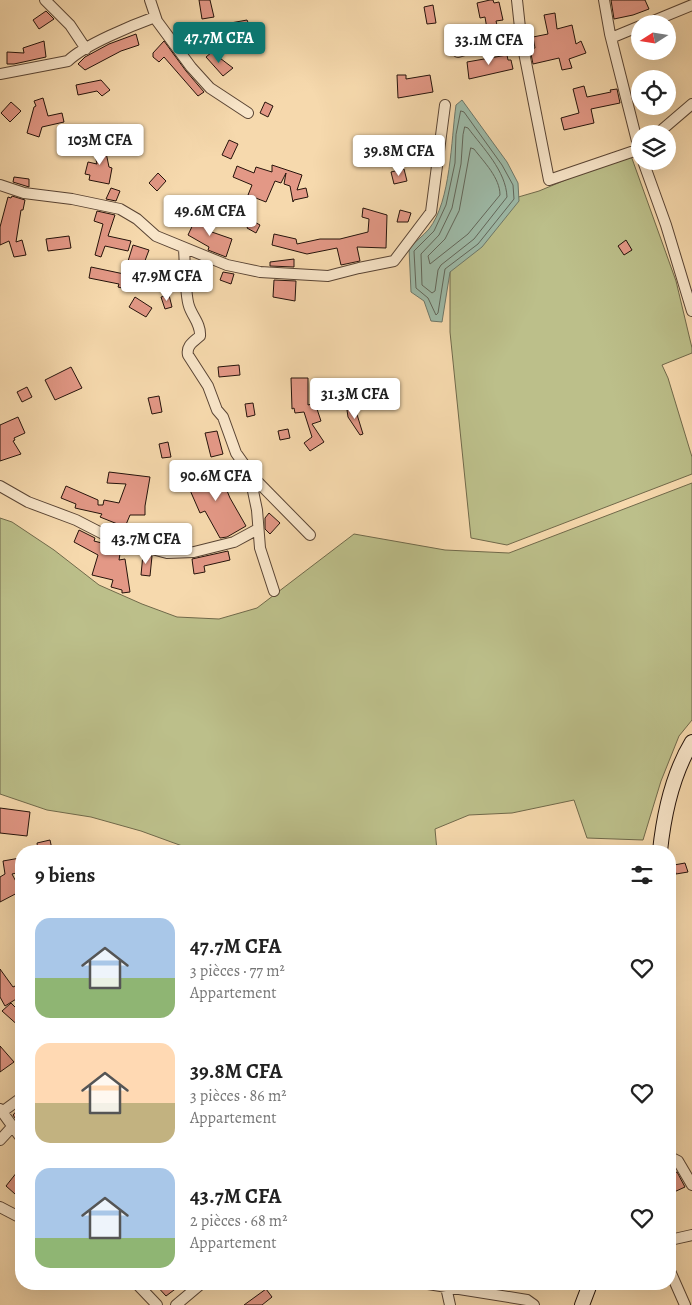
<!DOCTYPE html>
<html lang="fr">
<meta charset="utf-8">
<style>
:root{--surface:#fff;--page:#f6f6f6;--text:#222;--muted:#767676;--accent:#0f766e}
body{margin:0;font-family:Alegreya,serif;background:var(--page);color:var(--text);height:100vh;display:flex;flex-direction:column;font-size:19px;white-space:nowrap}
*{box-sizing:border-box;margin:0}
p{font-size:16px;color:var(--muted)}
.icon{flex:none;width:28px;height:28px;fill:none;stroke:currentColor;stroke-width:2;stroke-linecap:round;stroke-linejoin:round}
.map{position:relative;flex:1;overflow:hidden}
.panel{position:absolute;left:15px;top:845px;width:661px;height:445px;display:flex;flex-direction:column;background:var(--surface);border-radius:20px;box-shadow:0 5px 20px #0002}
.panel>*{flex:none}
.needle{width:32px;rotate:258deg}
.tools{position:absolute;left:631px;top:15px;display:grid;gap:10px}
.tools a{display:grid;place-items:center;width:45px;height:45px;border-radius:50%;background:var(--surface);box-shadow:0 5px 20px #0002;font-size:25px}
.price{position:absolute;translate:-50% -42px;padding:0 11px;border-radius:5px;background:#fff;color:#222;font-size:16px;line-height:32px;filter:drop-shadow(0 1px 2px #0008)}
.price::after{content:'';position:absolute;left:50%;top:30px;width:15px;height:11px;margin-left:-8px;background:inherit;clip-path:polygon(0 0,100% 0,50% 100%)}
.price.on{background:var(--accent);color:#fff}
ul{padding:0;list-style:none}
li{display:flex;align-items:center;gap:15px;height:125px;padding:0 20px}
li span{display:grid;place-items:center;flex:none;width:140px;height:100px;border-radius:15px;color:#555}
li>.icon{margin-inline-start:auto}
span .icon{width:60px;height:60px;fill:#fffc;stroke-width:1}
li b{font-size:21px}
h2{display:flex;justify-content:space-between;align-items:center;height:60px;padding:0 20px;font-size:21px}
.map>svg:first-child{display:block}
</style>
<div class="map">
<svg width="692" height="1305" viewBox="0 0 692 1305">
<rect width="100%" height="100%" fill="#f6d9ad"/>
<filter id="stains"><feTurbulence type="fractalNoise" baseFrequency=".004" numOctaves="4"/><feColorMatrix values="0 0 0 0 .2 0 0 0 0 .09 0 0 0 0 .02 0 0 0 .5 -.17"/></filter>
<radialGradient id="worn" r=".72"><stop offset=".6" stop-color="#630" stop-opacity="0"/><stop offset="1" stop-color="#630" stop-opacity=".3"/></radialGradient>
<path fill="#bcbf8a" stroke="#70694a" d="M630,153L676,281L692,348V353L662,365L668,378L692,457V474L507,545L471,538L450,332V268L508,200L539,191Z
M692,483V720L679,736L661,781L643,840L587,838L574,800L512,813L469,815L435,829L437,851H196L141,831L91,817L47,810L0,794V518L12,522L54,550L99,585L142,604L177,617L219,619L257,608L354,534L445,550L509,553Z"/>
<path fill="#9dbaa8" stroke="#6d7769" d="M462,100L507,162L518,183L519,201L482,247L450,272L442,322L431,321L424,301L411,292L409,248C415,242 423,236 429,229C451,201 451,140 456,105Z"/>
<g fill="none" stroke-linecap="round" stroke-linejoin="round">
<path stroke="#61665a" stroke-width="1" d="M461,111L464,112L502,165L513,185L514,199L478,244L445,269L438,313L436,315L428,298L416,288L414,251L434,231L446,205L455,163L456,135Z
M465,127L468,128C483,148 506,171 507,197L474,239L441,265L438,270L435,291L432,293L422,285L421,254L439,235L452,208L461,164L463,135Z
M471,148L474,149C484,162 500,178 500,195L468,234L430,264L428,256L445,239L459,211Z"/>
</g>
<path fill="#e39886" stroke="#25130b" d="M199,0H210L214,17L202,19Z
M490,0H493L494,3L499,2L503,20L496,21L499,33L488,35L485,17L480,18L477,3Z
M611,0H645L649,9L633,15L614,19Z
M433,5L436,23L427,24L424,7Z
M46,11L54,19L39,29L33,20Z
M555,13L557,29L572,25L576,44L581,41L586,53L569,59L572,68L562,70L559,58L533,64L530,49L535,48L533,37L548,34L544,15Z
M247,20L254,36L231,51L222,46L234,38L225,24Z
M136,34L139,45L121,51L85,70L78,64L85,57L109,44Z
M44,41L46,57L14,64H7V52L24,53L23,48Z
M164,41L186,71L204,92L198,96L164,57L159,62L153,57V53Z
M212,52L233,68L223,76L206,57Z
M507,55L508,60H511L513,69L469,79L467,62Z
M397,75H406V79L430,75L433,92L398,98Z
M101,80L110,90L102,96L97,91L78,95L76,85Z
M584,86L587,97L611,92L610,90L617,89L620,103L591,109L594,123L564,130L561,118L579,113L573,89Z
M43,98L48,116L62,113L64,122L42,127L39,137L27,133L34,107L36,106L34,101Z
M11,102L21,111L10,122L1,113Z
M265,102L273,106L268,117L260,113Z
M229,140L238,144L231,159L222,155Z
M104,143L109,167L112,168L109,184L89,180L90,175L85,174L88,162L97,164L93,146Z
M272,165L302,175L297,190L306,188L308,197L294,200L293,202L290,186L284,184L286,173L281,183L275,181L266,202L248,195L252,185L233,177L237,166L254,173L256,167L272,172Z
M404,169L407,181L394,184L391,172Z
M158,173L166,181L157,191L149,183Z
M14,177L29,179V187L13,182Z
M111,188L120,191L116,201L106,199Z
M12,196L25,200L23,210H21L16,242L22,240L26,255L14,257L9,241L0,245V227L8,197L11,198Z
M363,208L387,215L386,248L357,247L360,261L341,265L337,248L307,254L272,245L274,234L296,239L297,244L320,239H340L368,232L369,219L362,217Z
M400,210L411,213L408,222H397Z
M97,211L115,215L108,236L131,241L128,251L105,246L101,257L95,255L103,224L94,221Z
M198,214L211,221L206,230L232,239L226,257L208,250L209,247L188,235Z
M251,220L260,225L256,233L247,228Z
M69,236L71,248L48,251L46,239Z
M626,240L632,250L624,255L618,246Z
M133,245L149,250L143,266L145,267V269L152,270L150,280L137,277L133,291L118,287L119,284L89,278L91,267L124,274Z
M294,259V267L270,266V262Z
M223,272L234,274L231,284L220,280Z
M274,280L296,281L295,301L273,297Z
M169,295L172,307L165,309L161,297Z
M135,297L152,308L146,317L129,307Z
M239,365L240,375L219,377L218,367Z
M71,367L82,388L55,400L45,380Z
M291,378H308V405L315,403L321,421L312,424L324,442L310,451L304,443L312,437L304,412L295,413L294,408L292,409Z
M27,387L32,397L22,402L17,392Z
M159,396L162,412L152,414L148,398Z
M253,403L255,415L247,417L245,404Z
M355,408L363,434L360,435L348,417L347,410Z
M18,417L25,433L14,438L15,440L13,441L21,454L0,461V425Z
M288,429L290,438L280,440L278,431Z
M217,431L223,454L211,457L205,433Z
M168,442L171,457L162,458L159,444Z
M215,463L220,482L223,481L230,498L246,526L227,537L220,538L205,511L200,513L186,481L205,473L204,465Z
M109,472L150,477L145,506V515H130L125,527L100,517L102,514L75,508L76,504L61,498L66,486L98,500V505H103L104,500L119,503L126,484L107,483Z
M269,513L280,523L270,534L265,529V518Z
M79,530L95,538L94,541L121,548L119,560L125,559L130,592L122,593V590L111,587L113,580L92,575L98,555L74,542Z
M154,533L165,535L163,545L152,542Z
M228,551L230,560L204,566L205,572L194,574L192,559Z
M143,554L152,556L150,576L141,575Z
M0,808L30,812L27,836L0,833Z
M50,840L52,849L38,851L37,843Z
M20,858L21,872L12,874L21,891L0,902V877L5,874L3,861Z
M685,863L688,872L676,874L674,865Z
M0,969L13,987L15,986L21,996L5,1006L0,997Z
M11,1003L21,1013V1028L2,1011Z
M0,1046L14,1062L0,1072Z
M21,1106V1127L13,1115Z
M21,1167V1187L15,1194L6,1186Z
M677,1172L685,1187L674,1192L670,1181V1175Z
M155,1284H182L166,1296Z
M266,1289L272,1297L262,1305H244Z"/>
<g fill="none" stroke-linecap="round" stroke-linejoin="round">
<defs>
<path id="street" d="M45,0L70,25L86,49
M150,0L157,21L191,67L210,88L248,113
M517,0L521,37L549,180L640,149
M604,0L610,34L640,153
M646,24L692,5
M611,38L640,26
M458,52L493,41L521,37
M0,74L68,61C84,45 133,25 155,17
M657,134L692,104
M643,161L666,225L692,311
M0,185L24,193L72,199L120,209L137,219L156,236L227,265L260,272L328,276L359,268L394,261L431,212L445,105
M184,249C185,262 185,295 189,306C192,316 201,324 200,336C193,342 186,346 188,355L208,386L217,410L223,417L236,453L253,477V491L257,510L260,548L274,591
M253,477L310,535
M0,486L28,502L76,520L111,538L167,553L194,552L234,542L258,529
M0,1109L21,1138
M2,1112L21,1098
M0,1140L12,1127
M670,1157L678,1161L692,1185
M0,1207L21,1218
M670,1240L692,1235
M670,1271L685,1305
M137,1284L157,1305
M428,1284L527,1300L534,1305
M446,1287L450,1305
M176,1305L201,1284"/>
<path id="secondary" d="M660,851C664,813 672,775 692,742
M582,1305L590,1284"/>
</defs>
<use href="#street" stroke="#594434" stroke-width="12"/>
<use href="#secondary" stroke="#25130b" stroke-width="16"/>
<use href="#street" stroke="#f9e6ca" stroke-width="10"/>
<use href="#secondary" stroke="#f9e6ca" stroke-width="14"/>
</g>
<rect width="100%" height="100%" filter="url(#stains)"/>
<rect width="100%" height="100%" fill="url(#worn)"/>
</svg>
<div class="tools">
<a><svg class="needle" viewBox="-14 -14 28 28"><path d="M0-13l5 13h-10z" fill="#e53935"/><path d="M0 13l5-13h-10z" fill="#767676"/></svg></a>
<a><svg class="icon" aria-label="locate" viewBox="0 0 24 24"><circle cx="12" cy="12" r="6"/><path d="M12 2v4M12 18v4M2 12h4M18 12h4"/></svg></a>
<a><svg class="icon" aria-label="layers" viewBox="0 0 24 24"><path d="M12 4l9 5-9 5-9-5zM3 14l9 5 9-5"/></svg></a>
</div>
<b class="price on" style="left:219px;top:64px">47.7M CFA</b>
<b class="price" style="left:489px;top:66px">33.1M CFA</b>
<b class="price" style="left:100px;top:166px">103M CFA</b>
<b class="price" style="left:399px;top:177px">39.8M CFA</b>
<b class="price" style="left:210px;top:237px">49.6M CFA</b>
<b class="price" style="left:167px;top:302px">47.9M CFA</b>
<b class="price" style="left:355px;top:420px">31.3M CFA</b>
<b class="price" style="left:216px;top:502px">90.6M CFA</b>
<b class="price" style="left:146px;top:565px">43.7M CFA</b>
<section class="panel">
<h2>9 biens<svg class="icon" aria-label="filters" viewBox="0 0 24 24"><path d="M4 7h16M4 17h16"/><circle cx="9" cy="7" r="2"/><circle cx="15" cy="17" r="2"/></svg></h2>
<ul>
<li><span style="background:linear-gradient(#a9c7e8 60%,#8fb573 0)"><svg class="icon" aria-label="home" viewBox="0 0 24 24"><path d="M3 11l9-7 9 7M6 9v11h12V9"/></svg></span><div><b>47.7M CFA</b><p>3 pièces · 77 m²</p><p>Appartement</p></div><svg class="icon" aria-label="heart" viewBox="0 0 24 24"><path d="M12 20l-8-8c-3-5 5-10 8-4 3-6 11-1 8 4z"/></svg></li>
<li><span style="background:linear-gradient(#ffd9b3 60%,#c2b280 0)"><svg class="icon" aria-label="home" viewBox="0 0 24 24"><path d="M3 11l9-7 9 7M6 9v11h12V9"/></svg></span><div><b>39.8M CFA</b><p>3 pièces · 86 m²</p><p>Appartement</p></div><svg class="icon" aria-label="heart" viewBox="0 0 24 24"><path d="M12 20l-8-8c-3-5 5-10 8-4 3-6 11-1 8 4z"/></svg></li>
<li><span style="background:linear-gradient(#a9c7e8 70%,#8fb573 0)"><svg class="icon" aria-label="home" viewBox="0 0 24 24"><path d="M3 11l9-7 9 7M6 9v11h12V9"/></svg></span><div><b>43.7M CFA</b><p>2 pièces · 68 m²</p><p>Appartement</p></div><svg class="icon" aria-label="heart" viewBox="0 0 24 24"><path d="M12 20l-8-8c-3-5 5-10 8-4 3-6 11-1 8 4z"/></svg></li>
</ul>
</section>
</div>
